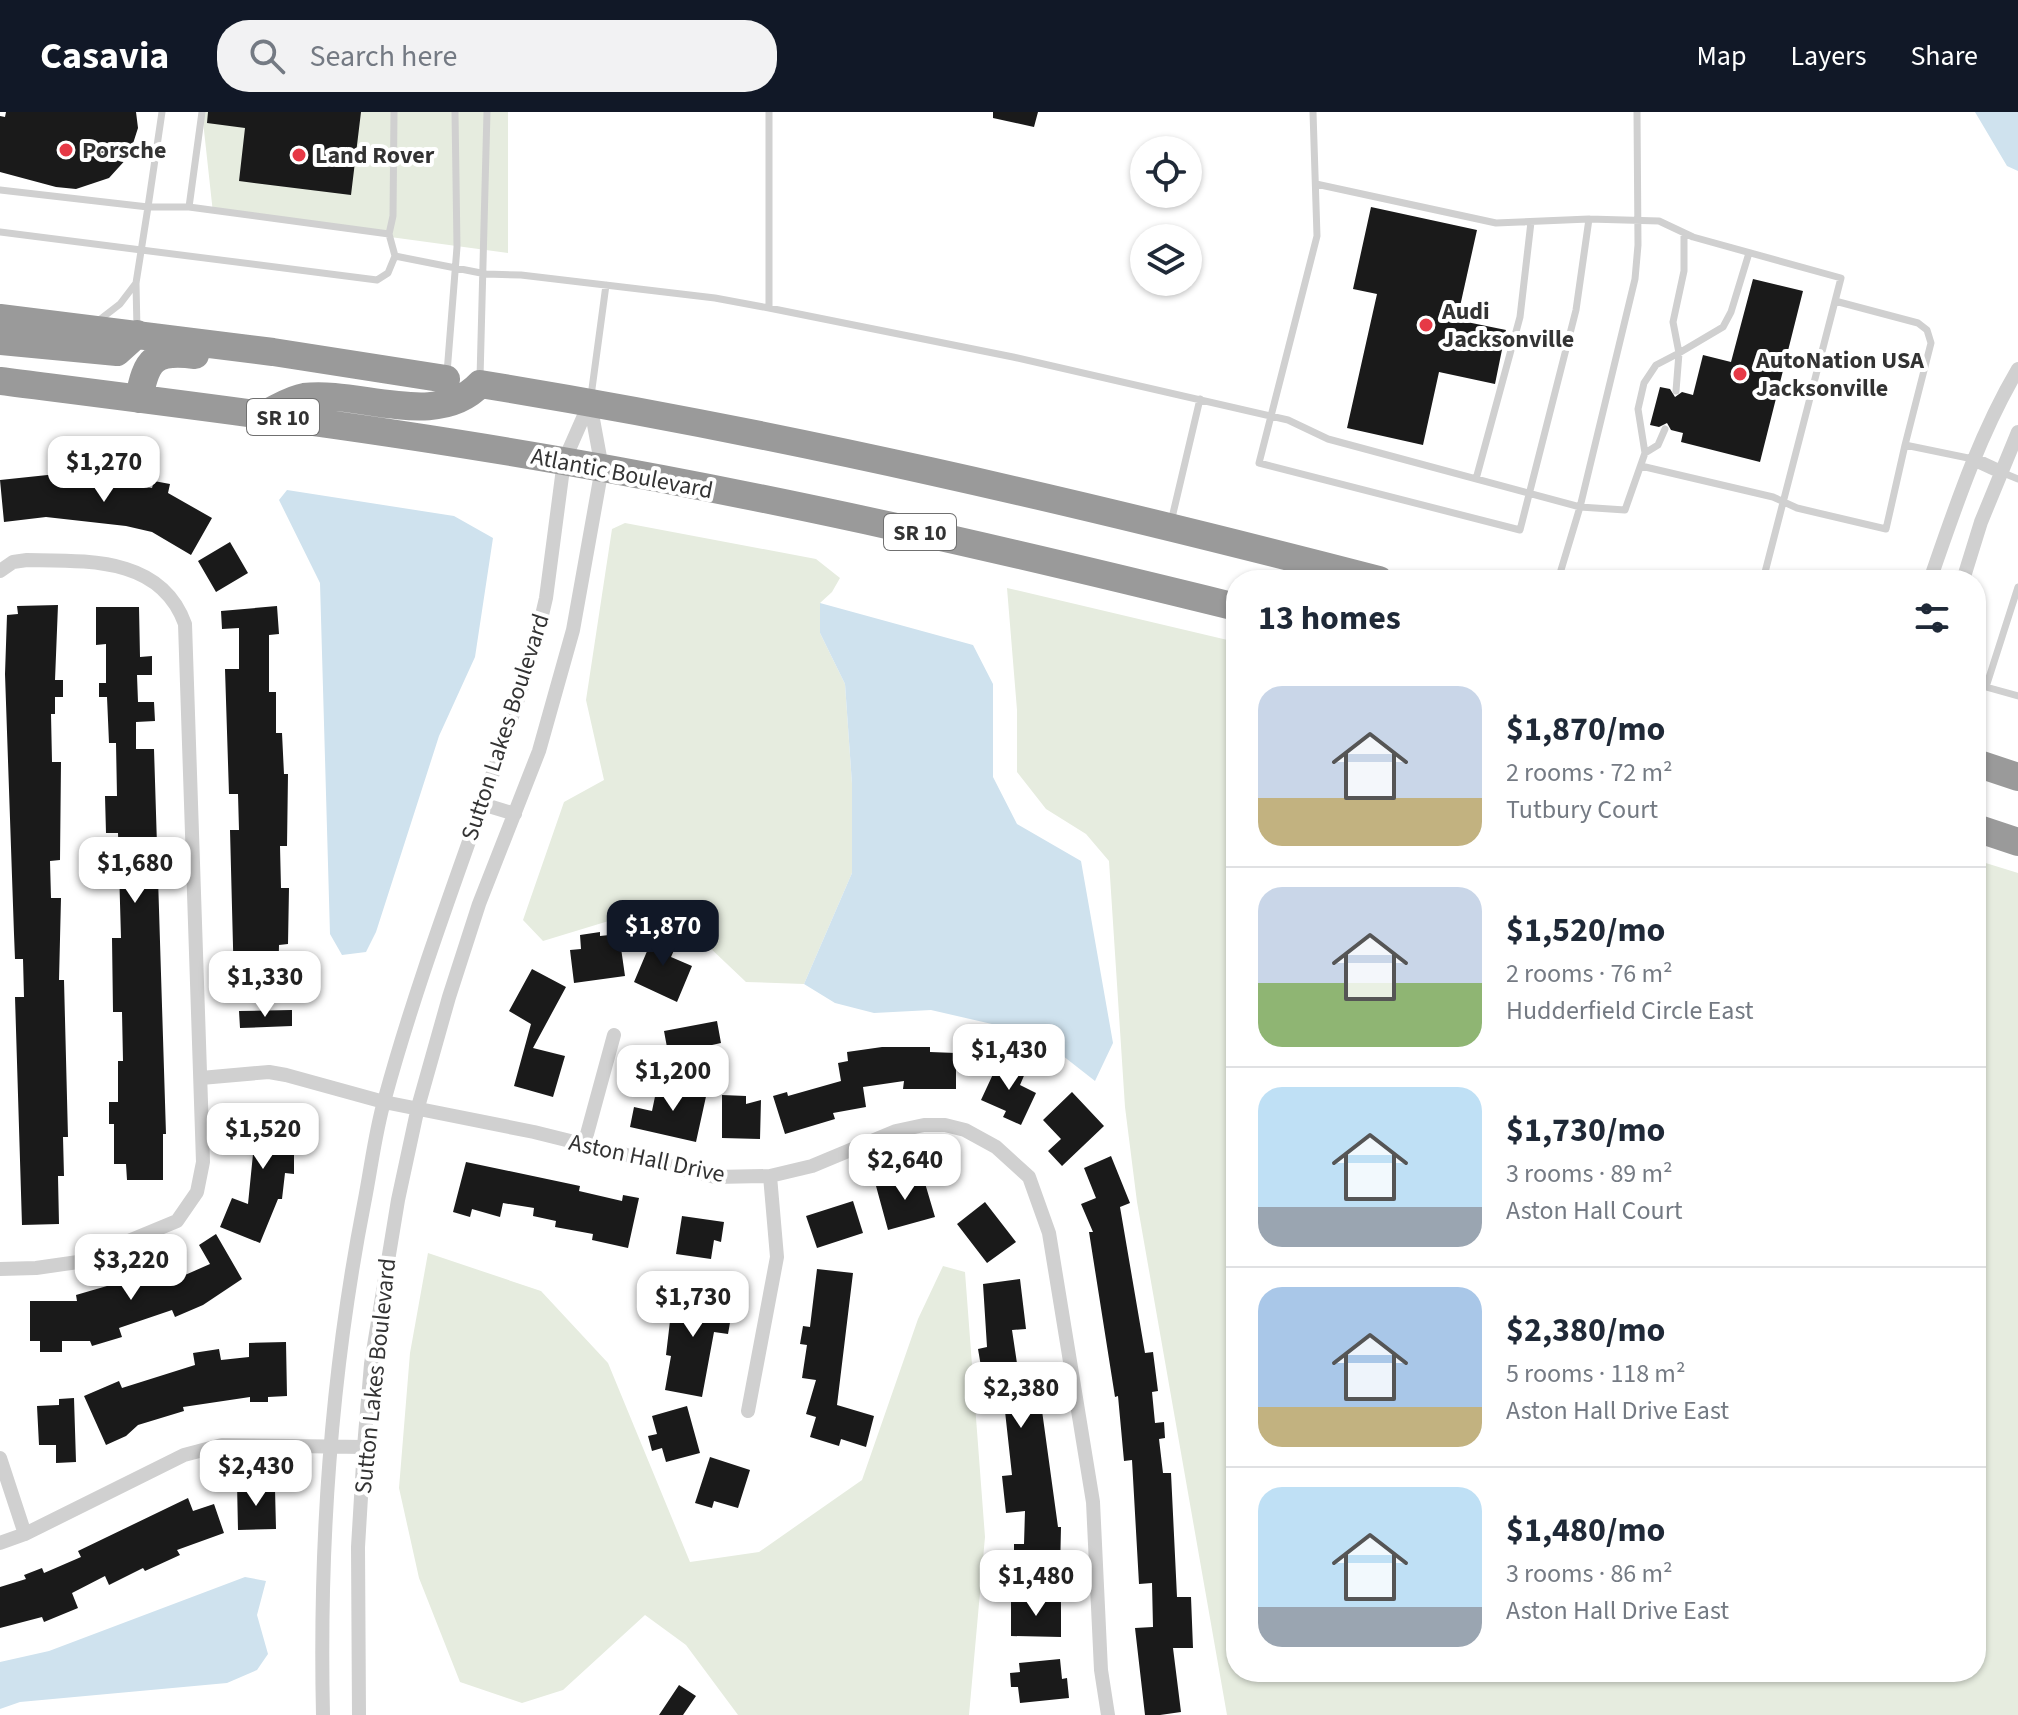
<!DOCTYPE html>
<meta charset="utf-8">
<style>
:root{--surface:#fff;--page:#f2f2f3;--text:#1f2937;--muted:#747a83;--line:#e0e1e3;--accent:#111827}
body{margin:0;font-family:"Source Sans 3",sans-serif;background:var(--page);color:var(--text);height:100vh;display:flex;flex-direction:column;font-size:30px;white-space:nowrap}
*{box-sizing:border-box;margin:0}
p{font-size:26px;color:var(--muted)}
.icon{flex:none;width:44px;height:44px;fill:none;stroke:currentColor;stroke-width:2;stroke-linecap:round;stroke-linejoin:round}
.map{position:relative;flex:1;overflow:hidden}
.details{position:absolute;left:1226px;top:458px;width:760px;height:1112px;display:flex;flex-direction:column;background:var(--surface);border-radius:32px;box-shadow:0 2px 6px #0004}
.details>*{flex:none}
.controls{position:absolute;left:1130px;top:24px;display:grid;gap:16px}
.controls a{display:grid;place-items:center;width:72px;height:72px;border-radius:50%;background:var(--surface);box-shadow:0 2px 6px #0004;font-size:40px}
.price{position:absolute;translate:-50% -68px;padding:0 18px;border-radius:16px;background:#fff;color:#222;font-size:26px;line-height:52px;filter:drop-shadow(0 2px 4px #0008)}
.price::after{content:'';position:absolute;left:50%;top:48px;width:24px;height:18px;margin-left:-12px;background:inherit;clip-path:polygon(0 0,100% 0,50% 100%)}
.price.active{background:var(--accent);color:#fff}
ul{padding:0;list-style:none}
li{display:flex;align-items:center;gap:24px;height:200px;padding:0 32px}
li+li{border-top:2px solid var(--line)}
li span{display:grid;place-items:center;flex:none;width:224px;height:160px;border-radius:24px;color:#555}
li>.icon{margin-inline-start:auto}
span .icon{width:96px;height:96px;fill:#fffc;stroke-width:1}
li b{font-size:34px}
h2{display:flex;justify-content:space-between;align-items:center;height:96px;padding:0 32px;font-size:34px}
header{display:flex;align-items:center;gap:48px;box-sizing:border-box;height:112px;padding:0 40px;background:var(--accent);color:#fff}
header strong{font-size:38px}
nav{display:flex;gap:44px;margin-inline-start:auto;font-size:28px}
.search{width:560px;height:72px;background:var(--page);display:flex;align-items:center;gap:20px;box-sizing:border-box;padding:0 28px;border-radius:32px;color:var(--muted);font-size:30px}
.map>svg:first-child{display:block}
</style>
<header>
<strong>Casavia</strong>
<div class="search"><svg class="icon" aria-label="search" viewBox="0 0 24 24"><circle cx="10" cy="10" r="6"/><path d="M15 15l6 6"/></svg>Search here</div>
<nav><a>Map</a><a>Layers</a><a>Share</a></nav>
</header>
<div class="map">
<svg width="2018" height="1603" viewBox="0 0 2018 1603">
<rect width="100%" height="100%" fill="#fff"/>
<path fill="#e6ecdf" d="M202,0H508V141L213,101Z
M625,411L816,447L840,466L832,480L820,491V521L845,572L852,672V761L804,872L746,870L687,814L648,797L543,829L523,808L564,690L604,668L586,588L612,417Z
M1007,476L1236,530V1560H1976V748L2018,761V1603H1227L1137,1090L1125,995L1109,749L1086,722L1046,697L1017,660V598Z
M428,1141L541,1179L608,1251L690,1450L759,1440L862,1368L918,1207L943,1154L965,1160L985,1425L969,1603H738L686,1533L645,1503L563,1578L522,1591L460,1570L419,1466L399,1376L410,1241Z"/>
<path fill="#cfe2ee" d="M1975,0H2018V59L2007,54Z
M287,378L454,404L493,426L475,545L439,624L376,820L366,840L342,843L330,822L320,471L279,388Z
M820,491L973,533L993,572V665L1017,712L1081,749L1113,931L1095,969L1035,922L931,898L874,901L835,891L804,872L852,761V672L845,572L820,521Z
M245,1465L266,1469L257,1503L268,1542L257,1558L227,1571L20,1590L0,1597V1550L49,1539Z"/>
<path fill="#1a1a1a" d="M6,0H136L138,16L129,44L109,66L76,77L56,75L0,60V4L5,5Z
M208,0H361L351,83L239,69L245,16L207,11Z
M993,0H1038L1034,15L993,6Z
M1371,95L1477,118L1457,208L1506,218L1495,272L1439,260L1423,333L1347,316L1377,182L1353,177Z
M1753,167L1803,179L1760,350L1681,330L1683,321L1671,318L1667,311L1659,315L1650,313L1660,275L1670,277L1675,285L1682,280L1693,283L1703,243L1731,250Z
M58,347L83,349L82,365L152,376L154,369L170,372L168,381L212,406L191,443L152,420L126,414L46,405L4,410L0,368L57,362Z
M230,430L248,461L216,480L198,449Z
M58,493L55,568H63V585H55V602H51L52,650H61L60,748L50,749L51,786H61L59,868H64L68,1025H63L64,1064H58L59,1112L22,1113L15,885H24L23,847H15L14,822L5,562L7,503L18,502L17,494Z
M277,494L279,522L269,523V580H276V621H282L284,662H288L287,734H280L281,776H289L288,832L279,833L278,874L234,873L230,718H239L238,682H229L225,557H239V516L222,517L221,499Z
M96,495H139L140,545L152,544V563H137L138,590H154L155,609L136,610V637H154L166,1022H163V1068H127L126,1052H114V1012H109V990H118V949H123L122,900H113L112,826H121L118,721H106L105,684H117L116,631H109L107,585H99V571H106V532L96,533Z
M656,818L679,827L671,845L692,854L677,890L634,870Z
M600,820V824L619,822L625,864L574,871L570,838L581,837L580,823Z
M532,857L566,875L533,936L565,944L553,985L514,974L531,912L509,899Z
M292,898V914L240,916L239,899Z
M717,909L721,931L712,933L715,949L671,957L664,919Z
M882,935H930V940L956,941V977H903L904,969L863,975L866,995L833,1001L835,1007L785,1022L773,984L787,980L788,984L841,969L838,951L848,949L847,940Z
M1000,947L1026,959L1020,973L1036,981L1021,1013L1003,1005L1006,999L981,988Z
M658,970L707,980L696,1030L630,1015L634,995L652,999Z
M1072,980L1104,1014L1062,1054L1048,1039L1061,1027L1043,1008Z
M722,983L746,984V992L761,988L760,1027L722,1026Z
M294,999V1062L285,1061L282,1087H278L260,1131L220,1115L232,1086L248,1092L254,1032H240L239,1001Z
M1111,1044L1130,1091L1120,1095L1145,1241L1153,1240L1158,1279L1152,1280L1155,1311L1164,1310L1165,1326L1159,1327L1163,1361H1171L1177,1485H1191L1193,1536H1173L1181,1600L1160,1603H1145L1135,1516L1153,1515L1152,1471L1139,1472L1132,1348L1124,1349L1118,1284L1115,1285L1089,1120H1093L1081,1092L1096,1086L1084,1056Z
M466,1050L580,1074L579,1079L622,1089L623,1083L639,1086L628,1136L592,1128L593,1122L555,1115L556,1109L533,1104L534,1096L503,1091L500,1105L472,1097L470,1105L453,1100Z
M922,1061L935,1105L888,1118L876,1074Z
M853,1089L863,1121L817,1136L806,1104Z
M985,1090L1016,1130L987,1151L957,1112Z
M682,1104L724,1110L721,1130L714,1128L711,1147L676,1142Z
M216,1122L242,1167L203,1193L175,1205L172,1198L119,1216L122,1225L92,1234L90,1229H62V1240H40V1229H30V1189H77L76,1183L131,1167L168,1150L176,1167L210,1152L199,1133Z
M817,1157L853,1161L837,1293L874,1304L866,1335L841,1327L839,1334L810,1325L816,1305L806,1302L816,1268L802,1266L807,1233L800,1232L803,1214L810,1215Z
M1020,1167L1026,1217L1012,1218L1018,1258L1036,1255L1058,1415H1061L1060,1459L1014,1458V1432H1024L1025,1399L1006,1401L1002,1364L1012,1363L1003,1281L986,1284L978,1237L987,1235L983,1172Z
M674,1175L722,1183L719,1203L731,1205L728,1222L714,1220L702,1285L665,1278L671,1244L666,1243Z
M286,1230L287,1284L268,1285V1290H250V1285L183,1295L184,1299L138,1313L126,1324L106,1333L84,1284L119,1269L122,1276L195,1253L193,1241L219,1237L221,1248L249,1245V1231Z
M74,1286L76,1350L56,1351V1333H39L37,1294L59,1293V1287Z
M687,1294L700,1341L666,1350L662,1336L652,1339L648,1324L657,1322L652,1304Z
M710,1345L750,1358L738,1396L714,1389L712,1396L695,1391Z
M237,1371H256L257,1377H275L276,1417L238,1418Z
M188,1386L193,1399L214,1392L224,1421L177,1438L180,1443L145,1459L143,1456L109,1473L105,1464L72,1481L78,1496L44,1510L42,1505L0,1516V1475L26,1467L24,1463L42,1456L44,1461L81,1445L78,1439Z
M1011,1487H1061V1525L1011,1524Z
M1060,1547L1062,1567L1067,1566L1069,1586L1020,1591L1018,1575H1011L1010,1561L1020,1560L1019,1551Z
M679,1573L696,1584L683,1603H659Z"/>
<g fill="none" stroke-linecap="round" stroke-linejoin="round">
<path stroke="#d0d0d0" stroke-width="7" d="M769,0V196
M1313,0L1317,124L1259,351L1520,418L1576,198L1589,107L1496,111L1316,72
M0,78L148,95L162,0
M189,95L389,122L395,144L486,162L521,163L715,186L769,196L1013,245L1288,308L1328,327L1580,395L1635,167L1638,133L1637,0
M1589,107L1659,109L1693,125L1841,166L1763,468
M0,120L377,168L388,161L395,144
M1684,121V159L1673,210L1679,241L1723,215L1731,200L1749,141
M389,122L393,104L394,0
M1835,189L1918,211L1927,218L1931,231L1905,333
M98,209L120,192L136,171
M137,218L136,171L148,95H189L202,0
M447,261L457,135L455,0
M480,266L487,0
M591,284L606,173
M1645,341L1658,333L1665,317
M1641,354L1773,385L1797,396L1886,417L1905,333L1973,347
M2001,360L2018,367
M1476,367L1520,205L1531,110
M1171,410L1200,287
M1558,468L1580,395L1625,398L1645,341L1638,297L1644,271L1656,253L1679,241L1676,279
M2018,475L1986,575L2018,584"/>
<path stroke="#d0d0d0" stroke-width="14" d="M1973,347L2001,360
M0,459L13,450L27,448C89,449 161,445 185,512L203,1050L197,1080L177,1109L78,1150L36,1156L0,1157
M1930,468C1955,396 1979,323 2018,257
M1963,468L1981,410L2018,320
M482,692L515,702
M201,966L269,960L286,963L384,990L534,1020L715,1065L770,1064L812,1054L896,1019L924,1013H945L965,1018L996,1035L1029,1065L1049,1121L1093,1390L1101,1558L1108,1603
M584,1033L614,923
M748,1299L777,1145L770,1064
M0,1346L25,1422
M0,1431L25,1422L184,1343L222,1333L364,1335
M323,1603C319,1431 331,1261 364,1092C371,1057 375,1020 385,986C427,832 489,686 535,533L546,486L564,349L590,290
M359,1603L358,1435L364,1335L371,1252L398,1088L418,995L449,885L479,792L539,639L573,518L602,356L590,291"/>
<path stroke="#9a9a9a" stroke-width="28" d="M0,206L273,240L446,267
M0,229L117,240L137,222
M0,269C188,293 376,316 563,349C789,388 1013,440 1236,495
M139,287C146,247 154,238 195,243
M264,302C276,297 291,287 304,285C358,278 437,318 480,272C783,321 1082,391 1379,468
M1976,651L2018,665
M1976,716L2018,730"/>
</g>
<g fill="#e63946" stroke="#fff" stroke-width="3">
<circle cx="66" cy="38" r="8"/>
<circle cx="299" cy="43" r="8"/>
<circle cx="1426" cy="213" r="8"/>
<circle cx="1740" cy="262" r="8"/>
</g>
<g text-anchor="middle" stroke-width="8" stroke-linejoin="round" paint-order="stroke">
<g fill="#fff" stroke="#707070" stroke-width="2">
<rect x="247" y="287" width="72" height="36" rx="6"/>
<rect x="884" y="402" width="72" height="36" rx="6"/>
</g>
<g font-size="22" font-weight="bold" fill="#333">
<text x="283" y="313">SR 10</text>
<text x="920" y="428">SR 10</text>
</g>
<g font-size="24" font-weight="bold" fill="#333" stroke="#fff" text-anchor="start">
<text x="82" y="46">Porsche</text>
<text x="315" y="51">Land Rover</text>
<text x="1442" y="207">Audi<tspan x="1442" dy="28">Jacksonville</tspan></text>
<text x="1756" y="256">AutoNation USA<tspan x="1756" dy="28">Jacksonville</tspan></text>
</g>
<g font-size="24" fill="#333" stroke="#fff">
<text transform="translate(622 361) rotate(11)" y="8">Atlantic Boulevard</text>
<text transform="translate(505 615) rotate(-72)" y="8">Sutton Lakes Boulevard</text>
<text transform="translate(647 1046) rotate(12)" y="8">Aston Hall Drive</text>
<text transform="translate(375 1264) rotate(-84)" y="8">Sutton Lakes Boulevard</text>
</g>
</g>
</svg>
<div class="controls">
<a><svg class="icon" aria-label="locate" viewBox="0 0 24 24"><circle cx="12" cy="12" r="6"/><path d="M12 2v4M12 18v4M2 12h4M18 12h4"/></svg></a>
<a><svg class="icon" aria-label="layers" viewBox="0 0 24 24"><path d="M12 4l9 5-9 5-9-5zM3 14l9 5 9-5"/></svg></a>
</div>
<b class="price" style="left:104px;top:392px">$1,270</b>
<b class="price" style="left:135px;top:793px">$1,680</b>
<b class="price active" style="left:663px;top:856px">$1,870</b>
<b class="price" style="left:265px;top:907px">$1,330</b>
<b class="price" style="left:1009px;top:980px">$1,430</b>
<b class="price" style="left:673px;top:1001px">$1,200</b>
<b class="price" style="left:263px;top:1059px">$1,520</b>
<b class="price" style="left:905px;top:1090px">$2,640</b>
<b class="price" style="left:131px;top:1190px">$3,220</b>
<b class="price" style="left:693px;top:1227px">$1,730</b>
<b class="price" style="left:1021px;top:1318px">$2,380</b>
<b class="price" style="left:256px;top:1396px">$2,430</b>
<b class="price" style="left:1036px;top:1506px">$1,480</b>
<section class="details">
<h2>13 homes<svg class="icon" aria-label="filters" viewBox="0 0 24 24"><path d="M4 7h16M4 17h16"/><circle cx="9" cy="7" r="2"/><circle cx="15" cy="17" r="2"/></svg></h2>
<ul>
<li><span style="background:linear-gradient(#c9d6e8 70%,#c2b280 0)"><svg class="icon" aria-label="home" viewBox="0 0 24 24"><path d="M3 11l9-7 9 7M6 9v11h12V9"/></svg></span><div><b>$1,870/mo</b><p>2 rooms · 72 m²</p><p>Tutbury Court</p></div></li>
<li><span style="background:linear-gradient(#c9d6e8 60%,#8fb573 0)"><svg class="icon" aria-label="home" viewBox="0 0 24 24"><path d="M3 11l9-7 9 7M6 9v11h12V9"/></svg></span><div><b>$1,520/mo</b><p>2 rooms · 76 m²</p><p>Hudderfield Circle East</p></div></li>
<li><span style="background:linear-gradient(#bfe0f5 75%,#9aa5b1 0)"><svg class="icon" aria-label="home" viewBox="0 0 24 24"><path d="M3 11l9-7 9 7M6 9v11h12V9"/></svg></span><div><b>$1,730/mo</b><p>3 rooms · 89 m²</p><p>Aston Hall Court</p></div></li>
<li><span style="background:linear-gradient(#a9c7e8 75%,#c2b280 0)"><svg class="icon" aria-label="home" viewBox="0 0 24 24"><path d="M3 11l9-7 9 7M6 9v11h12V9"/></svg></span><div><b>$2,380/mo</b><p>5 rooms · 118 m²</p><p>Aston Hall Drive East</p></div></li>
<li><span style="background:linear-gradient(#bfe0f5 75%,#9aa5b1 0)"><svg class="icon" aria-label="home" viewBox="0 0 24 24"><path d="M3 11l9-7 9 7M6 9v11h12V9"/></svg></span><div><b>$1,480/mo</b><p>3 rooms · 86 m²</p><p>Aston Hall Drive East</p></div></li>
</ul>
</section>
</div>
